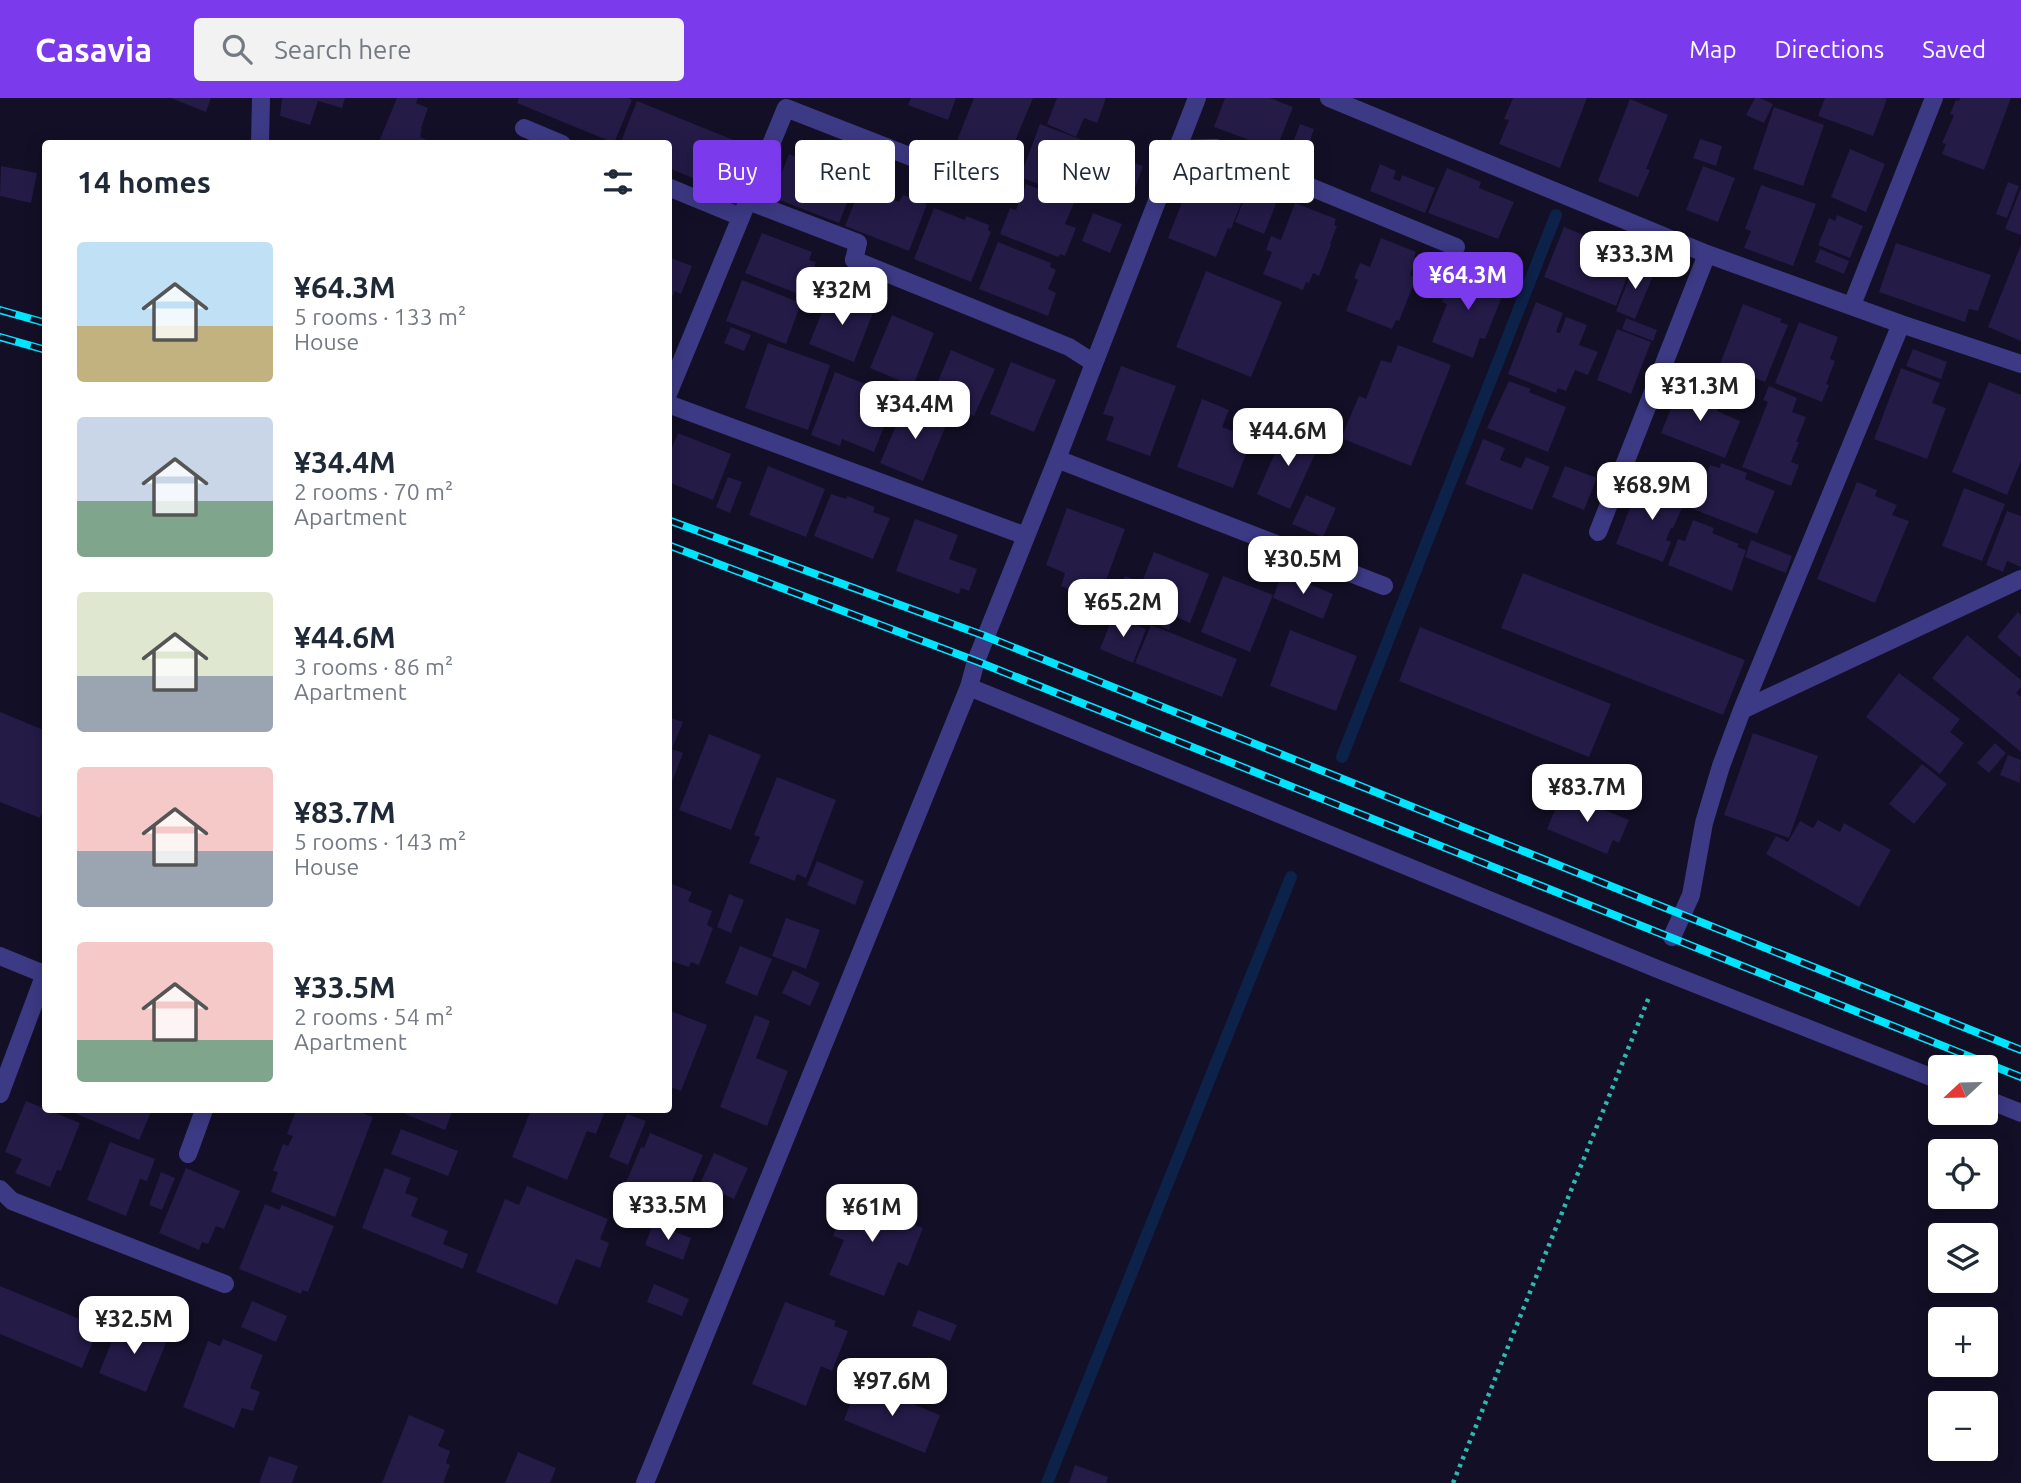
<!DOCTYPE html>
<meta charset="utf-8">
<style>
:root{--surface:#fff;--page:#f2f2f3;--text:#1f2937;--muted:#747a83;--accent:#7c3aed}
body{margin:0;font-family:Ubuntu,sans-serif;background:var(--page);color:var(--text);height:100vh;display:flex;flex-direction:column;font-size:26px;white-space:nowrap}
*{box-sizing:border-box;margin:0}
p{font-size:23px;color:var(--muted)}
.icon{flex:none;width:38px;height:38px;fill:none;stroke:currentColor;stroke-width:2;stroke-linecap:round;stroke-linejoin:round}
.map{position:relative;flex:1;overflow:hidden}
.drawer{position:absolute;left:42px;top:42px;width:630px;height:973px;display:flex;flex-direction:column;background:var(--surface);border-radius:7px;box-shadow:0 4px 18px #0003}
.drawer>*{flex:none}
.top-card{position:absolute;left:693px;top:42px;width:665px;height:63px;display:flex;gap:14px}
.needle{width:46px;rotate:248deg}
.fabs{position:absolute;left:1928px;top:957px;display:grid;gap:14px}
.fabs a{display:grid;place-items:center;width:70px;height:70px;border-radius:7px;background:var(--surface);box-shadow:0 4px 18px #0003;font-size:35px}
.price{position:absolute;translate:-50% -60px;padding:0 16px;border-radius:14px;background:#fff;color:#222;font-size:23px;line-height:46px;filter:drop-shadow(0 2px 4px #0008)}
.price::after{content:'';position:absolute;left:50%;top:42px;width:21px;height:16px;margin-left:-10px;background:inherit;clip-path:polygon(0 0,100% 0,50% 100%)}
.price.selected{background:var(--accent);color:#fff}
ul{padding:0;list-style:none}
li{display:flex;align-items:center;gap:21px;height:175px;padding:0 35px}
li span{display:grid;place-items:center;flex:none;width:196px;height:140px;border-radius:7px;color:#555}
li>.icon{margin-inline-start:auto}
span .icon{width:84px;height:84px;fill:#fffc;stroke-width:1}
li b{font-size:30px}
h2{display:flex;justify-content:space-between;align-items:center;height:84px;padding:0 35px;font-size:30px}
.tag{padding:0 24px;border-radius:7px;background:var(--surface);box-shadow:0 4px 18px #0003;font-size:24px;line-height:63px}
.tag.selected{background:var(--accent);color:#fff}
header{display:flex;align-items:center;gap:42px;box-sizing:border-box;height:98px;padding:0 35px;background:var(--accent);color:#fff}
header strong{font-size:33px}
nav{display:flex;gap:38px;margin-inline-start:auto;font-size:24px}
.search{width:490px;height:63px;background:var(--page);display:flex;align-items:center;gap:18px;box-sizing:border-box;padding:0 24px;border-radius:7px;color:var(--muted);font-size:26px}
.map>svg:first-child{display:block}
</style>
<header>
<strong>Casavia</strong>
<div class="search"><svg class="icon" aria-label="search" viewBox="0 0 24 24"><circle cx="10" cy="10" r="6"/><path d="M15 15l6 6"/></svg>Search here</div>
<nav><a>Map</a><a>Directions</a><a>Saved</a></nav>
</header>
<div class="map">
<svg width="2021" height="1385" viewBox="0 0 2021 1385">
<rect width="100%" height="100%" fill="#130f26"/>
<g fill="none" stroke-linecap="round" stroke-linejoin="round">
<path stroke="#0c2248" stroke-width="12" d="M1342,659L1556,117
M1047,1385L1291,779"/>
</g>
<path fill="#241b47" d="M171,0H211L206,14Z
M282,0H345L342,10L318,3L310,27L280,18Z
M397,0H418L416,5L428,10L421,30H422L420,39L436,46H378Z
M519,0H628L632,2L614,45L517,5Z
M911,0H956L948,22L908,7Z
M974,0H1033L1004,69L954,50Z
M1057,0H1106L1097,25L1084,20L1076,39L1047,26Z
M1225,0H1270L1293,9L1276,52L1214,29Z
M1513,0H1587L1560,70L1499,46L1509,22L1504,21Z
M1755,0H1760L1773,6L1764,25L1746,17Z
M1825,0H1885L1887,1L1873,38L1818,18Z
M1960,0H2011L1984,72L1942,56L1946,46L1942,45L1954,17L1950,16L1956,2L1959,3Z
M1630,1L1668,17L1646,71L1650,72L1638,99L1598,83Z
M637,3L741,45L723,92L668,70V46H620Z
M1774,9L1824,27L1803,88L1753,71Z
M1040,26L1108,52L1088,105L1020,79Z
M1300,26L1314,31L1303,62L1288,57Z
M1700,41L1722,48L1716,68L1693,60Z
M1850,51L1885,66L1866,114L1831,99Z
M789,56L803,62L806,56L836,68L834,73L856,82L839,125L772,99Z
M1115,58L1143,68L1131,101L1103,91Z
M1380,66L1396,73L1393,81L1400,83L1402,77L1435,90L1425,115L1370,93Z
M1,68L37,75L31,105L0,98Z
M1703,68L1735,80L1718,124L1686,112Z
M1211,70L1244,83L1240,93L1245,95L1231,131L1228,130L1216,159L1168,140L1190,84L1203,89Z
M1447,70L1481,84L1479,90L1514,104L1498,141L1428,115Z
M2008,84L2019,88L2007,120L1996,116Z
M1026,86L1074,105L1065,126L1076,130L1065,158L1060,156L1058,159L1000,136L1010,110L1016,112Z
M1761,87L1816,106L1793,168L1744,150L1751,133L1745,131Z
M2021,90V137L2005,131Z
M859,93L869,96L870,93L899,104L903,97L927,106L909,153L845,128Z
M1247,94L1276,106L1264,136L1235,124Z
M1295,105L1336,121L1334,127L1337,128L1330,146L1331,147L1319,178L1313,175L1309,185L1306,184L1303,192L1263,176L1272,154L1266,152L1271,138L1281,142Z
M934,110L965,122L966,118L989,127L988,132L991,134L971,184L914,161Z
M1093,115L1122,126L1110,155L1082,143Z
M1837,117L1863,128L1850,160L1818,147L1829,120L1835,123Z
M1564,129L1635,158L1616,208L1544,179Z
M762,135L812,154L809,162L816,164L806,189L799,187L796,195L745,175Z
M1381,140L1416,154L1414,159L1417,160L1410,177L1416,180L1399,223L1396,222L1392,231L1346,213L1358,182L1354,180L1360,165L1370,169Z
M998,144L1051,165L1050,169L1056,172L1048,191L1056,195L1048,218L979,191Z
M1896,145L1991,177L1978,213L1969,211L1965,224L1879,194Z
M2021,147V243L1988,229Z
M1820,151L1849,163L1844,176L1815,164Z
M668,159L692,168L681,196L675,193L671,201L668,200Z
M1635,166L1655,173L1635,221L1616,213Z
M1460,169L1504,186L1500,195L1503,196L1485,241L1480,240L1473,260L1432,244L1447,206L1442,204L1448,190L1452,192Z
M1206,173L1282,204L1251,279L1176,249Z
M742,182L801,205L786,246L726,223Z
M830,195L874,212L854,264L809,246Z
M1536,204L1563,215L1556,234L1560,235L1566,219L1587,227L1579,247L1598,254L1588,277L1575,272L1566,293L1558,290L1556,295L1508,276Z
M1743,206L1782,221L1780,224L1788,227L1765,284L1720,266Z
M892,217L934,235L913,288L870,270Z
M1626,220L1657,232L1653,243L1622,231Z
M1799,224L1838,239L1830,261L1835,263L1826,286L1829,287L1822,304L1775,285Z
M731,229L751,237L744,253L724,245Z
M1617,231L1651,244L1631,296L1597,282Z
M768,245L830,267L808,332L745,310Z
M1398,247L1451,267L1411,368L1341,340L1359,298L1366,301L1381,262L1391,265Z
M1913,251L1947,264L1941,281L1906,268Z
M951,252L995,271L974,318L931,300Z
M1011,264L1056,282L1034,334L990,316Z
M1121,268L1176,288L1150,358L1106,342L1114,319L1103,316Z
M1901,270L1940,285L1932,305L1946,310L1927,361L1874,341Z
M835,274L896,298L874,354L842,341L840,348L811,337Z
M1509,283L1531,291L1529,294L1566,309L1548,354L1487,330Z
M1989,284L2021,297V363L2007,397L1952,374Z
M1681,286L1701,295L1700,299L1719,307L1717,313L1740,323L1725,360L1661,335Z
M1769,288L1797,300L1792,314L1806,319L1796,344H1799L1791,364L1799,367L1791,388L1742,369L1768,304L1763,302Z
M1202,301L1229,312L1222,329L1252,340L1233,390L1177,369Z
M907,302L949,320L923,383L880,365Z
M1286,330L1320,345L1290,411L1257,396Z
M678,335L731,356L713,402L668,384V359Z
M1483,341L1505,350L1500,362L1521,370L1526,359L1550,369L1532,412L1465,386Z
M1721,365L1747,375L1745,381L1775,393L1757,436L1693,411L1710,367L1720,370Z
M768,368L825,391L806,439L749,417Z
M1565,368L1597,380L1584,412L1552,399Z
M1685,369L1700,375L1695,389L1679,383Z
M728,379L742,384L730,415L716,409Z
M1857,384L1877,392L1875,398L1897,407L1892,417L1909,423L1875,505L1817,481Z
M1669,388L1689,395L1673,430H1671L1666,442L1671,444L1663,464L1616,446L1638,389L1665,399Z
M1964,390L2005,406L1982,463L1942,448Z
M831,396L846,401L847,398L875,409L873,414L890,420L873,461L814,438Z
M1306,397L1336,410L1323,439L1292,426Z
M1067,410L1125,431L1105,485L1117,489L1111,507L1061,488L1065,475L1046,467Z
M2007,413L2021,418V469L2007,463L2003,474L1986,467Z
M915,421L958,437L949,461L977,471L969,493L961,490L959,496L896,473Z
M1693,422L1714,430L1712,435L1739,446L1737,449L1746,452L1732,493L1668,467L1678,441L1685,443Z
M1751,442L1792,458L1786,475L1745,459Z
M1154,454L1209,476L1190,525L1174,518L1169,532L1149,523L1152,513L1133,506Z
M1282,475L1333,496L1323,521L1273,500Z
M1523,475L1745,562L1723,617L1501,530Z
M1125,478L1140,484L1131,507L1116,501Z
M1223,478L1273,497L1250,554L1201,534Z
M2018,514L2021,517V560L1997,539Z
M1113,518L1146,531L1133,565L1100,551Z
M1151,527L1237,561L1222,599L1135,565Z
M1420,529L1611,606L1589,659L1399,583Z
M1290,532L1357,558L1336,613L1270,588Z
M1967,537L2021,582V589L2016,595L2021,599V654L1932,580Z
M1899,575L1960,621L1950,634L1964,645L1940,676L1866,619Z
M0,614L46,633V704L40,720L0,704Z
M668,619L683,624L672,651L683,655L669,692Z
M1753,635L1818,658L1789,740L1724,717Z
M709,636L761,657L731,732L679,712Z
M1995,645L2006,655L1989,675L1977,665Z
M2008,657L2021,662L2020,685L2000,677Z
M1922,666L1947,686L1914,726L1889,706Z
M777,679L836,702L806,780L797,776L795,783L749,765L760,739L754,737Z
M1562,695L1629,722L1619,745L1613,742L1607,756L1547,731Z
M1818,722L1840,734L1844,725L1891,752L1859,809L1766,756L1776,738L1788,744L1800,723L1813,730Z
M817,763L864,783L855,807L807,787Z
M672,786L692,794L688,803L712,813L707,827L713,830L699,867L691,864L689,869L668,862V795Z
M729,796L744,802L731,835L717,829Z
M786,820L820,832L806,871L772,858Z
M740,848L772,861L757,898L725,885Z
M793,872L820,885L810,908L782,895Z
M668,912L707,927L681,993L668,988Z
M755,917L770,923L756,960L788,973L767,1028L720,1009Z
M26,1003L80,1025L61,1073L57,1072L50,1089L15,1075L22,1061L5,1054Z
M67,1012H152L139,1042Z
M296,1012H354L373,1019L335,1119L271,1094L278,1074L273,1073L283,1046L288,1048L293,1038L287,1036Z
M407,1012H453L445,1032L405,1016Z
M531,1012H601L605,1013L596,1036L587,1033L567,1082L512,1059Z
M627,1016L646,1023L628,1067L609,1059Z
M401,1031L458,1053L448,1078L391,1056Z
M650,1035L703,1057L675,1124L619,1101L641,1049L644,1050Z
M110,1044L155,1061L147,1083L140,1081L126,1118L87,1102Z
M714,1055L748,1070L734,1101L700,1086Z
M186,1070L240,1093L224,1131L216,1128L208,1146L202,1144L199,1152L159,1135Z
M385,1070L411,1080L405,1095L418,1100L411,1118L448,1133L443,1146L468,1156L463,1171L362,1130Z
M161,1074L175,1080L162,1112L149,1107Z
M527,1088L608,1121L600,1141L609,1145L600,1170L576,1161L557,1207L476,1174L505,1101L519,1107Z
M850,1095L907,1118L905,1124L923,1130L908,1168L898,1164L884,1198L829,1177L844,1142L833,1138Z
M265,1106L279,1112L282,1107L334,1128L308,1194L302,1192L301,1196L239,1171Z
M653,1126L691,1140L683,1162L645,1147Z
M654,1186L689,1201L682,1218L647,1204Z
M0,1188L99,1229L82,1270L0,1236Z
M252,1203L287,1218L276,1244L241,1229Z
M785,1204L836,1223L834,1228L848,1233L832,1273L821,1268L806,1308L752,1286Z
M918,1212L957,1227L950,1243L912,1228Z
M121,1221L168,1240L146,1294L99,1275Z
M223,1241L263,1257L250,1290L260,1294L253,1313L242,1310L234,1330L183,1309L208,1243L220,1248Z
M859,1284L940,1317L925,1355L844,1322Z
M409,1317L445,1332L438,1348L450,1353L446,1365L450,1367L443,1385H382Z
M518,1354L556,1370L550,1385H505Z
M269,1358L298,1368L292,1385H259Z
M1075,1367L1108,1379L1106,1385H1069Z"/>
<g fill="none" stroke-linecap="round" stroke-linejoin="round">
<path stroke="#2fb8b0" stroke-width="4.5" stroke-dasharray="3.5 5" stroke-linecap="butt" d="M1453,1385L1649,899"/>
<path stroke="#3d3a85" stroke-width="18" d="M748,103L858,145L854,162"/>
<path stroke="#3d3a85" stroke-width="18" d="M1329,0L1707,156L1901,226L2021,266
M524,30L562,46
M260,46L261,0
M1177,51L1216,50L1456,149
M668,89L741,119
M854,162L1069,249L1094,265
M1852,207L1934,0
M668,296L786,10L973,83
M668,306L1026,438
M1057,361L1384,488
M1598,434L1707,156
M969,589L1660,872L1941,983
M1742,612L2021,481
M1672,839L1691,797L1704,725L1721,668L1742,612L1901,226
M0,858L44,876
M0,996L46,873
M1986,1001L2021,1015
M188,1056L204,1012
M0,1091L12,1103L225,1186
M645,1385L969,589L976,563L1057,361L1197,0"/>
<defs>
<path id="rail" d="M0,212L46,225
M0,239L46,252
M668,422L985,538L2021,952
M668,447L976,563L2021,979"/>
</defs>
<use href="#rail" stroke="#00e5ff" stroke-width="8"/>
<use href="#rail" stroke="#130f26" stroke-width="5" stroke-dasharray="16" stroke-linecap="butt"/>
</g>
</svg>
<div class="fabs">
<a><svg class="needle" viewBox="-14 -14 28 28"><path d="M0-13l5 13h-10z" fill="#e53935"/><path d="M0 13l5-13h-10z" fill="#747a83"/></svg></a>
<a><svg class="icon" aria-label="locate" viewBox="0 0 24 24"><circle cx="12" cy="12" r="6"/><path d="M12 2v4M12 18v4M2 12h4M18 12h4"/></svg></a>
<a><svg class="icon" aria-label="layers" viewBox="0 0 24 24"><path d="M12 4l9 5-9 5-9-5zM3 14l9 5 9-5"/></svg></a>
<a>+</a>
<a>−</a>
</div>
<b class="price" style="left:1635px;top:193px">¥33.3M</b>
<b class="price selected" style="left:1468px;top:214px">¥64.3M</b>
<b class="price" style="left:842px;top:229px">¥32M</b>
<b class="price" style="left:1700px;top:325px">¥31.3M</b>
<b class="price" style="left:915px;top:343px">¥34.4M</b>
<b class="price" style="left:1288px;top:370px">¥44.6M</b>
<b class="price" style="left:1652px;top:424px">¥68.9M</b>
<b class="price" style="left:1303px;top:498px">¥30.5M</b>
<b class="price" style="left:1123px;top:541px">¥65.2M</b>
<b class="price" style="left:1587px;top:726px">¥83.7M</b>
<b class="price" style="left:668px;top:1144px">¥33.5M</b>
<b class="price" style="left:872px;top:1146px">¥61M</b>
<b class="price" style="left:134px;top:1258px">¥32.5M</b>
<b class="price" style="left:892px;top:1320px">¥97.6M</b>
<div class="top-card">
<a class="tag selected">Buy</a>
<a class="tag">Rent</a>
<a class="tag">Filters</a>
<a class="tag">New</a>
<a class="tag">Apartment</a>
</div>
<section class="drawer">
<h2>14 homes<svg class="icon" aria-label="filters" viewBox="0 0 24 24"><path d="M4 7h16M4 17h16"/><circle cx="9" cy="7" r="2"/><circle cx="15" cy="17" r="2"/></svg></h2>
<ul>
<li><span style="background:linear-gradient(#bfe0f5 60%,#c2b280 0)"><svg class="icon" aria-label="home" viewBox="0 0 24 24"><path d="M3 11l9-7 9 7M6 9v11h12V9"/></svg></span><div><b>¥64.3M</b><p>5 rooms · 133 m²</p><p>House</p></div></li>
<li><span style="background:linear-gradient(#c9d6e8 60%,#7fa58c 0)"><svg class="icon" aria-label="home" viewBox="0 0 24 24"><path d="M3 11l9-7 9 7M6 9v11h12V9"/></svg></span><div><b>¥34.4M</b><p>2 rooms · 70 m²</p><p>Apartment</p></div></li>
<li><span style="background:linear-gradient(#dfe7d0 60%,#9aa5b1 0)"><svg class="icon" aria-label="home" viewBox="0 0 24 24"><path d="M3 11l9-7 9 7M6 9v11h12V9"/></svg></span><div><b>¥44.6M</b><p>3 rooms · 86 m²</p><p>Apartment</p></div></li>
<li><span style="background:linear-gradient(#f6c9c9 60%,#9aa5b1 0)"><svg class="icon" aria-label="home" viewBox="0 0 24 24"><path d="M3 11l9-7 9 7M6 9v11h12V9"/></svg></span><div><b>¥83.7M</b><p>5 rooms · 143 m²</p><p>House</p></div></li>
<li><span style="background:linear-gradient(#f6c9c9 70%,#7fa58c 0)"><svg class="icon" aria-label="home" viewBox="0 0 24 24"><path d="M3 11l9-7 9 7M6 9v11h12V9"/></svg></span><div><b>¥33.5M</b><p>2 rooms · 54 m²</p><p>Apartment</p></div></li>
</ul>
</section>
</div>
